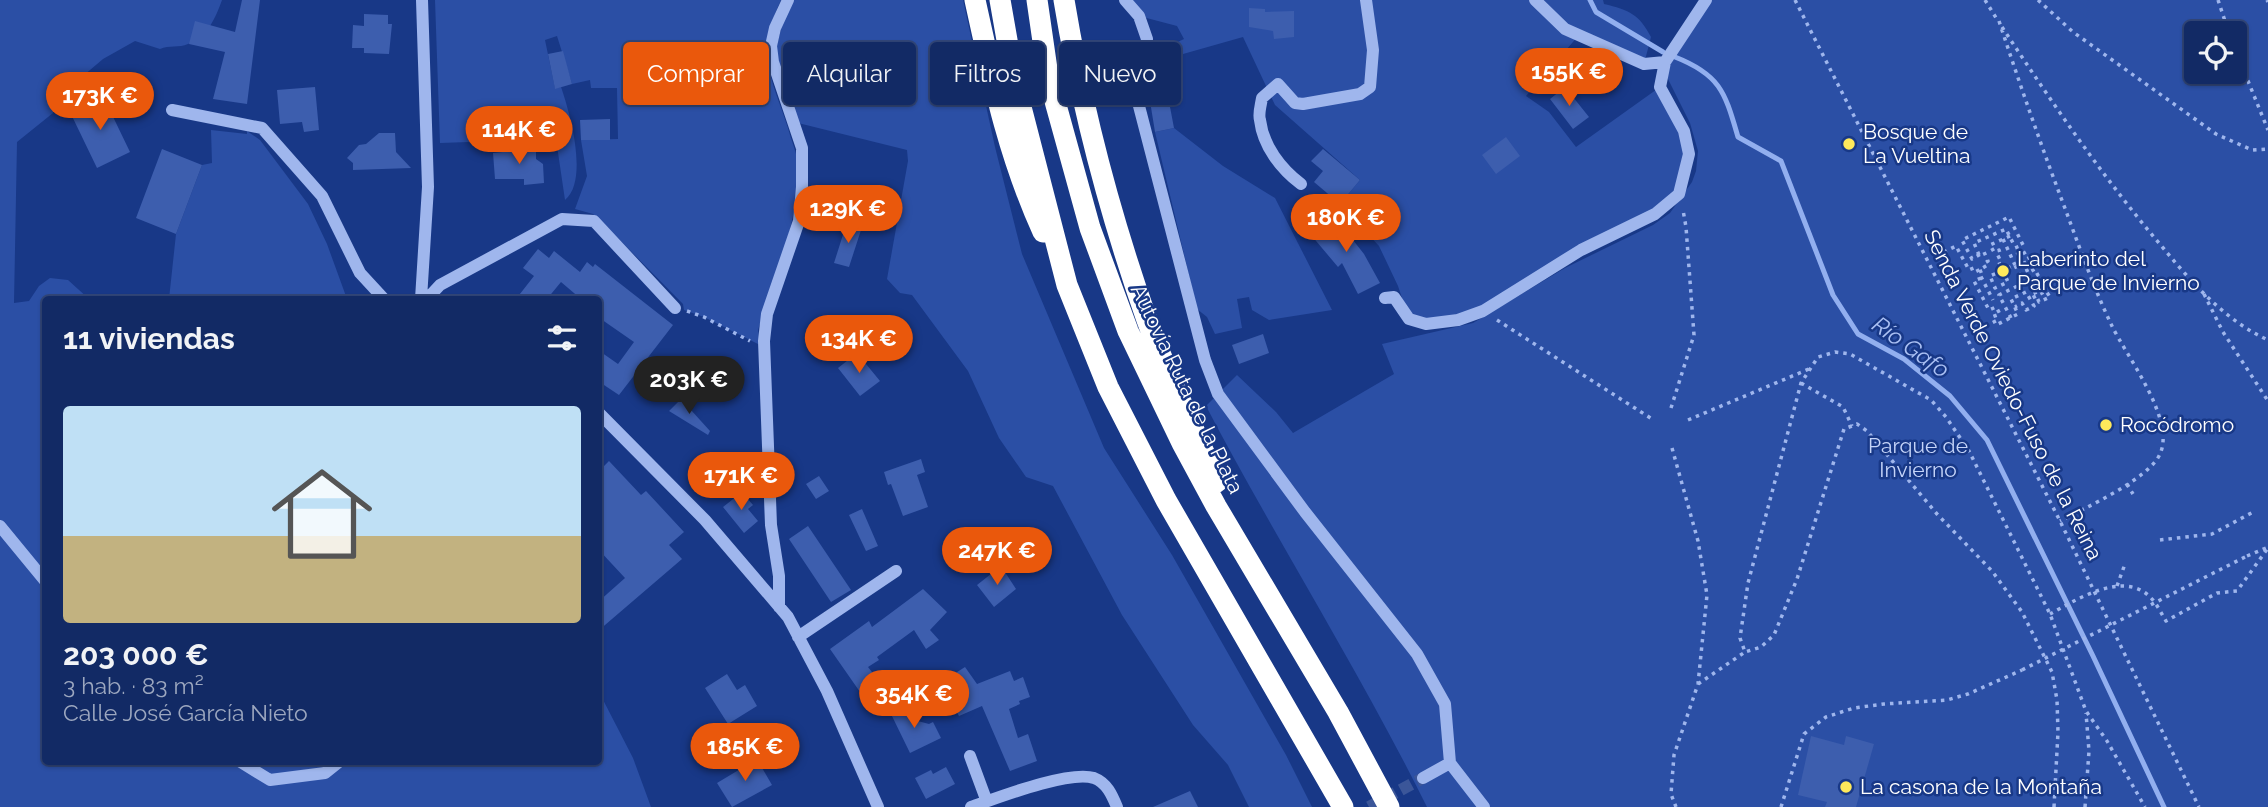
<!DOCTYPE html>
<html lang="es">
<meta charset="utf-8">
<style>
:root{--surface:#122a65;--page:#1f366e;--text:#f1f3f6;--muted:#9ca7bf;--line:#314679;--accent:#ea580c}
body{margin:0;font-family:Raleway,sans-serif;background:var(--page);color:var(--text);height:100vh;display:flex;flex-direction:column;font-size:26px;white-space:nowrap}
*{box-sizing:border-box;margin:0}
p{font-size:23px;color:var(--muted)}
.icon{flex:none;width:38px;height:38px;fill:none;stroke:currentColor;stroke-width:2;stroke-linecap:round;stroke-linejoin:round}
.map{position:relative;flex:1;overflow:hidden}
.details{position:absolute;left:42px;top:296px;width:560px;height:469px;display:flex;flex-direction:column;background:var(--surface);border-radius:7px;box-shadow:0 2px 5px #0004,0 0 0 2px var(--line)}
.details>*{flex:none}
.banner{position:absolute;left:623px;top:42px;width:665px;height:63px;display:flex;gap:14px}
.controls{position:absolute;left:2184px;top:21px;display:grid;gap:14px}
.controls a{display:grid;place-items:center;width:63px;height:63px;border-radius:7px;background:var(--surface);box-shadow:0 2px 5px #0004,0 0 0 2px var(--line);font-size:35px}
.price{position:absolute;translate:-50% -60px;padding:0 16px;border-radius:24px;background:var(--accent);color:#fff;font-size:23px;line-height:46px;filter:drop-shadow(0 2px 4px #0008)}
.price::after{content:'';position:absolute;left:50%;top:42px;width:21px;height:16px;margin-left:-10px;background:inherit;clip-path:polygon(0 0,100% 0,50% 100%)}
.price.selected{background:#222;color:#fff}
ul{padding:0;list-style:none}
li{display:grid;align-content:center;gap:14px;height:371px;padding:0 21px}
li span{display:grid;place-items:center;height:217px;border-radius:7px;color:#555}
li>.icon{margin-inline-start:auto}
span .icon{width:126px;height:126px;fill:#fffc;stroke-width:1}
li b{font-size:30px}
h2{display:flex;justify-content:space-between;align-items:center;height:84px;padding:0 21px;font-size:30px}
.pill{padding:0 24px;border-radius:7px;background:var(--surface);box-shadow:0 2px 5px #0004,0 0 0 2px var(--line);font-size:24px;line-height:63px}
.pill.selected{background:var(--accent);color:#fff}
.map>svg:first-child{display:block}
</style>
<div class="map">
<svg width="2268" height="807" viewBox="0 0 2268 807">
<rect width="100%" height="100%" fill="#183887"/>
<path fill="#2b4fa5" fill-rule="evenodd" d="M0,0H222C216,17 207,38 188,44C179,48 169,45 160,49L135,41L103,59L57,98L53,113L17,142L14,303L29,301L39,286L50,278L68,280L89,299H46V761H598L599,692L633,758L651,807H0Z
M435,0H781C755,56 771,75 788,128C791,140 797,153 798,164C800,222 774,276 758,330L760,345L704,317L684,310L683,304L603,223L593,214L575,209L587,176L581,140L618,139L617,88H591L590,80L572,84L557,36L545,40L555,88L561,87C570,113 589,180 565,200L556,139L440,143Z
M788,0H963L995,147L1022,254L1104,448L1172,555L1286,755L1312,807H1249L1228,765L1193,725L1122,615L1053,486L1026,477L999,438L968,371L912,295L900,293L887,279L908,161L907,150L794,122L773,62Z
M1125,0H1603L1604,4C1629,10 1639,14 1651,37L1644,64L1579,35L1526,96L1549,112L1576,147L1660,87L1689,154L1679,194L1458,320L1409,319L1398,286L1379,246L1340,204L1360,180L1275,105L1243,37L1176,56L1180,77L1156,66L1163,49L1184,39L1177,26L1139,16Z
M1712,0H2268V807H1427C1359,670 1277,541 1206,406L1237,375L1276,412L1293,433L1394,374L1382,344L1473,323L1565,268L1653,225L1670,213L1692,182L1696,171L1698,151L1690,123L1668,79V68ZM2196,33H2235V72H2196Z
M1174,128L1223,166L1275,198L1332,310L1269,320L1252,310L1249,297L1237,299L1242,328L1215,334L1207,317L1197,309L1155,132Z
M211,130L247,134V131L260,140L308,204L327,244L347,299H169L176,234L202,165L212,163Z"/>
<g fill="none" stroke-linecap="round" stroke-linejoin="round">
<path stroke="#92afef" stroke-width="5" d="M1590,0L1596,12L1663,52
M1675,57C1721,75 1725,93 1738,137L1781,161L1833,295L1858,334L1904,359L1950,396L1987,440L2093,656L2164,807"/>
</g>
<path fill="#3d5eae" d="M242,0H260L247,104L213,99L225,52L189,44L195,21L235,32Z
M1249,8L1265,9V12L1294,11V37L1274,39L1273,31L1249,27Z
M364,14L388,15V24H392L389,54L364,53V48H352L353,25L364,26Z
M563,51L572,84L555,89L548,54Z
M315,87L319,130L304,132L302,122L280,124L277,90Z
M1565,87L1589,117L1573,129L1550,99Z
M1167,91L1174,128L1155,132L1149,95Z
M103,96L130,152L97,168L70,112Z
M610,119V140H581L580,120Z
M379,133H395L396,152L411,168L353,170V163L347,158L359,145L366,144Z
M1506,137L1520,156L1496,174L1482,155Z
M536,144V159L543,164L544,183L524,185V179H495L493,153L522,150L521,145Z
M162,149L202,165L176,234L136,218Z
M1323,149L1360,180L1340,204L1314,182L1323,171L1311,161Z
M1334,216L1364,254L1380,283L1358,294L1342,263L1338,267L1311,235Z
M847,222L862,227L849,267L834,263Z
M538,249L549,258L554,251L580,272L587,262L593,267L595,264L673,325L619,395L598,381V350L618,364L634,342L598,317V299H581L561,282L547,299H516L534,276L523,268Z
M1263,334L1269,353L1239,364L1232,345Z
M857,353L880,381L860,396L838,368Z
M681,399L710,431L708,435L669,411Z
M921,459L925,472L917,475L928,507L903,516L891,484L888,485L884,472Z
M609,461L641,495L646,491L684,532L669,545L682,559L598,631V602L625,578L598,549V472Z
M819,476L829,491L816,499L806,484Z
M742,492L753,505L748,509L758,521L744,533L723,507Z
M862,509L878,546L866,551L849,515Z
M808,526L851,590L831,602L789,539Z
M1001,566L1016,589L994,607L977,585Z
M923,589L947,612L930,630L939,640L926,649L914,630L877,657L879,660L868,667L885,689L867,702L830,649L869,621L872,627Z
M965,667L977,684L1010,671L1014,681L1023,677L1030,697L1019,701L1020,704L1009,709L1018,738L1028,734L1037,761L1010,771L982,706L959,716L940,683Z
M727,674L737,690L745,685L757,706L728,724L705,688Z
M905,705L914,720L929,724L933,722L941,738L910,753L891,714Z
M1811,736L1844,745L1846,736L1874,744L1856,807H1825L1827,802L1798,795Z
M757,759L772,785L732,807L717,783Z
M946,767L955,784L926,799L915,778L931,770L933,774Z
M1190,791L1198,807H1153Z"/>
<g fill="none" stroke-linecap="round" stroke-linejoin="round">
<path stroke="#3b5699" stroke-width="12" stroke-dasharray="12 6" stroke-linecap="butt" d="M1369,807L1423,778"/>
<path stroke="#9fb6ed" stroke-width="3.5" stroke-dasharray="3.5 5" stroke-linecap="butt" d="M1795,0L2060,521L2199,807
M1985,0L1998,21
M2038,0L2073,32L2216,134L2252,150L2268,149
M2218,0L2229,33
M2267,0L2268,2
M1999,21C2020,85 2042,148 2066,211C2080,249 2094,288 2111,324C2126,356 2176,419 2160,454C2149,479 2085,508 2060,521
M2002,27C2053,104 2104,179 2164,249C2193,284 2226,321 2268,340
M2235,49L2268,130
M2010,236L1990,245L1994,252L1999,250L2001,256L1997,258L2008,282L1995,288L1990,276L2015,265L2021,278
M2003,239L2015,265
M1979,255L1974,243L2006,229L2013,243
M1936,256L1956,246L1969,270L1976,267L1993,300
M1979,272L1986,269L1983,264L1988,261L1984,252L1972,259L1962,240L2009,217L2023,245L2015,248L2019,256L2026,252L2030,260L2024,263L2028,273L2035,269L2042,284L2033,288L2039,302L2050,297L2046,291L2030,299
M1981,278L1974,281L1989,310L1996,307L2000,314L1992,317L1996,325L2018,314L2011,299L2026,292L2034,306L2026,310L2022,303L2015,307
M2204,294L2223,332L2268,401
M687,311L704,317L750,341
M2011,318L1999,295L2038,276
M1497,320L1652,419
M1801,383L1843,407L1852,426
M1671,408L1694,335L1686,227L1683,210
M1688,420L1809,369
M1672,448L1698,541L1707,595L1698,684L1674,755L1671,794L1676,807
M2127,484L2133,494
M2160,540L2212,534L2255,511
M2247,556L2266,548
M2117,586L2125,564
M2050,614C2076,600 2124,569 2151,598C2157,604 2161,613 2166,621L2217,593L2237,591L2268,548
M1698,684L1745,652
M1781,807L1804,734L1826,717L1854,708L1884,704L1947,700L1968,694L2022,670
M2054,807L2058,732L2057,700L2052,672L2022,612L1992,571L1937,514L1867,431L1857,424L1844,429L1797,579L1774,635L1761,647L1745,652L1740,638L1748,583L1801,383L1818,357L1835,352L1850,354L1931,400L1946,417L1969,451L2050,614L2086,711L2107,741L2145,807
M2085,807L2089,751L2086,713"/>
<path stroke="#9fb6ed" stroke-width="12" d="M1125,0L1139,16L1147,39L1138,80L1139,106L1205,360L1218,394L1305,512L1417,654L1445,704L1450,763L1484,807
M1535,0L1565,29L1644,64L1665,62
M172,110L262,128L322,196L360,273L384,299
M1301,184C1281,169 1263,146 1260,120C1258,114 1261,105 1262,98L1278,84L1295,103L1303,104L1360,94L1370,87L1373,50L1366,0
M1385,298L1394,297L1409,319L1426,324L1458,320L1483,311L1581,250L1655,214L1679,194L1689,154L1684,131L1660,87L1665,62L1706,0
M421,299L428,187L422,0
M427,299L440,285L562,219L594,221L675,308
M598,412L705,520L788,617L827,691L878,807
M0,526L46,582
M779,607V576L771,525L764,341L767,314L799,221L802,187V148L773,62L771,46L775,28L788,0
M798,637L896,571
M970,756L987,802
M239,761L270,780L325,773L340,761
M1423,778L1450,763
M971,807C997,798 1069,770 1094,778C1107,783 1112,795 1117,807"/>
<path stroke="#fff" stroke-width="21" d="M975,0C993,82 1008,155 1043,232
M1000,0L1014,80L1067,285L1108,387L1166,500L1343,807
M1037,0L1048,76L1090,228L1128,331L1182,443L1216,506L1338,712L1389,807
M1064,0C1082,109 1110,215 1147,320C1167,375 1194,428 1217,482"/>
<path stroke="#9fb6ed" stroke-width="3.5" stroke-dasharray="3.5 5" stroke-linecap="butt" d="M2022,670L2247,556"/>
</g>
<g fill="#ffe95b" stroke="#183887" stroke-width="2.5">
<circle cx="1849" cy="144" r="7"/>
<circle cx="2003" cy="271" r="7"/>
<circle cx="2106" cy="425" r="7"/>
<circle cx="1846" cy="787" r="7"/>
</g>
<g text-anchor="middle" stroke-width="5" stroke-linejoin="round" paint-order="stroke">
<g font-size="21" fill="#fff" stroke="#183887" text-anchor="start">
<text x="1863" y="139">Bosque de<tspan x="1863" dy="24">La Vueltina</tspan></text>
<text x="2017" y="266">Laberinto del<tspan x="2017" dy="24">Parque de Invierno</tspan></text>
<text x="2120" y="432">Rocódromo</text>
<text x="1860" y="794">La casona de la Montaña</text>
</g>
<g font-size="21" fill="#fff" stroke="#183887">
<text transform="translate(1187 389) rotate(64)" y="7">Autovía Ruta de la Plata</text>
<text transform="translate(2013 395) rotate(63)" y="7">Senda Verde Oviedo-Fuso de la Reina</text>
</g>
<g font-size="21" fill="#c5d4f9" stroke="#183887">
<text x="1918" y="453">Parque de<tspan x="1918" dy="24">Invierno</tspan></text>
</g>
<g font-size="23" font-style="italic" fill="#abc1f4" stroke="#183887">
<text transform="translate(1911 347) rotate(35)" y="8">Río Gafo</text>
</g>
</g>
</svg>
<div class="controls">
<a><svg class="icon" aria-label="locate" viewBox="0 0 24 24"><circle cx="12" cy="12" r="6"/><path d="M12 2v4M12 18v4M2 12h4M18 12h4"/></svg></a>
</div>
<b class="price" style="left:1569px;top:108px">155K €</b>
<b class="price" style="left:100px;top:132px">173K €</b>
<b class="price" style="left:519px;top:166px">114K €</b>
<b class="price" style="left:848px;top:245px">129K €</b>
<b class="price" style="left:1346px;top:254px">180K €</b>
<b class="price" style="left:859px;top:375px">134K €</b>
<b class="price selected" style="left:689px;top:416px">203K €</b>
<b class="price" style="left:741px;top:512px">171K €</b>
<b class="price" style="left:997px;top:587px">247K €</b>
<b class="price" style="left:914px;top:730px">354K €</b>
<b class="price" style="left:745px;top:783px">185K €</b>
<div class="banner">
<a class="pill selected">Comprar</a>
<a class="pill">Alquilar</a>
<a class="pill">Filtros</a>
<a class="pill">Nuevo</a>
</div>
<section class="details">
<h2>11 viviendas<svg class="icon" aria-label="filters" viewBox="0 0 24 24"><path d="M4 7h16M4 17h16"/><circle cx="9" cy="7" r="2"/><circle cx="15" cy="17" r="2"/></svg></h2>
<ul>
<li><span style="background:linear-gradient(#bfe0f5 60%,#c2b280 0)"><svg class="icon" aria-label="home" viewBox="0 0 24 24"><path d="M3 11l9-7 9 7M6 9v11h12V9"/></svg></span><div><b>203 000 €</b><p>3 hab. · 83 m²</p><p>Calle José García Nieto</p></div></li>
</ul>
</section>
</div>
